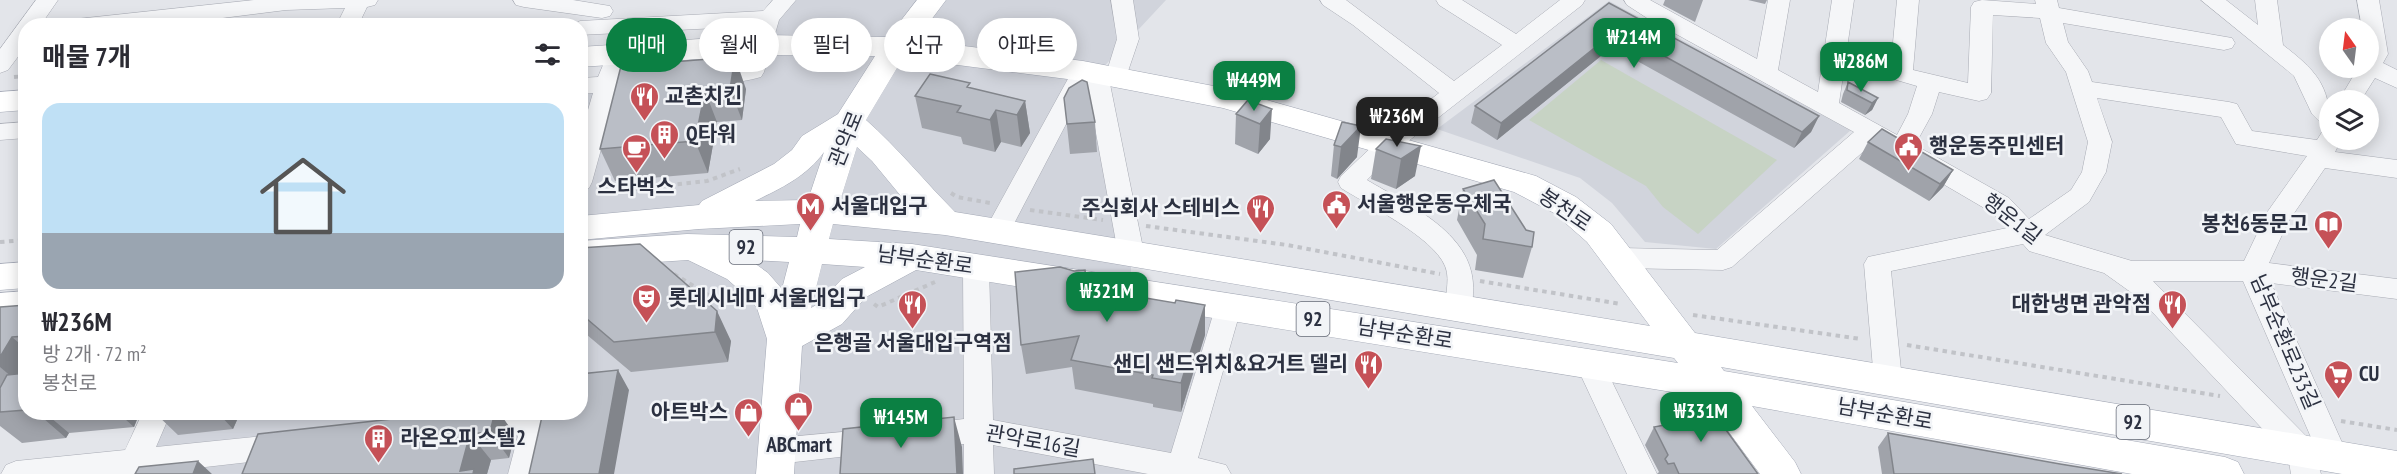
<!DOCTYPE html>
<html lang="ko">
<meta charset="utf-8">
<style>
:root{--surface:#fff;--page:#f2f2f3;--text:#2b2b33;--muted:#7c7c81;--accent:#0b8043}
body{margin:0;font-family:"PT Sans Narrow","Noto Sans KR",sans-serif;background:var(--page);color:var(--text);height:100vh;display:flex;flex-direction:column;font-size:22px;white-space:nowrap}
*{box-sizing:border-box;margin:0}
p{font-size:20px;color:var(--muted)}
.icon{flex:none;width:33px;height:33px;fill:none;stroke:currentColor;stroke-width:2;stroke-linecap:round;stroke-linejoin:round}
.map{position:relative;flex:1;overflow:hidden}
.panel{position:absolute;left:18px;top:18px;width:570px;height:402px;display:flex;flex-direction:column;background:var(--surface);border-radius:24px;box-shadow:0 3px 15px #0003}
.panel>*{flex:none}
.guide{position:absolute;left:606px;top:18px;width:570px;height:54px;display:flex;gap:12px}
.needle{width:39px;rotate:346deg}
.tools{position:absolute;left:2319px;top:18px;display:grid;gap:12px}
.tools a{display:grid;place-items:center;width:60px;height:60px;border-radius:50%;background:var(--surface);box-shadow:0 3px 15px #0003;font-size:30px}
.price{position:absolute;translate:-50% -51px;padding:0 14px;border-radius:12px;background:var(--accent);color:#fff;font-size:20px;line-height:39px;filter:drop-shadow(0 2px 3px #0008)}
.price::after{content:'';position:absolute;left:50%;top:36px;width:18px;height:14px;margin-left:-9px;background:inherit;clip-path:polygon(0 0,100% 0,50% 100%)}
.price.selected{background:#222;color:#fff}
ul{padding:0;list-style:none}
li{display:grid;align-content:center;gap:12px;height:318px;padding:0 24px}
li span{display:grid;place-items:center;height:186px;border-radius:18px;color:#555}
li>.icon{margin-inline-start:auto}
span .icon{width:108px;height:108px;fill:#fffc;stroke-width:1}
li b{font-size:26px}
h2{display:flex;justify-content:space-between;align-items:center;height:72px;padding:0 24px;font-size:26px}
.tag{padding:0 21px;border-radius:27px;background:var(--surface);box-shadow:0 3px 15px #0003;font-size:21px;line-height:54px}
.tag.selected{background:var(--accent);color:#fff}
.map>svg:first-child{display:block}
</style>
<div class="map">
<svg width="2397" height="474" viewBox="0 0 2397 474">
<rect width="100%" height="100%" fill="#e3e5ea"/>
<path fill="#d1d4dc" d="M785,0H1166L1097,74L1131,253V290L1229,305L1179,474H129L157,413L580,412L581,86L753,72Z
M1609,1L1851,130L1716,249L1645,242L1612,203L1580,178L1437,129Z"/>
<path fill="#c7d3c4" d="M1601,60L1777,160L1698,234L1663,207L1646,186L1529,120Z"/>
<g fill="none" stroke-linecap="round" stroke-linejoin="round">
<defs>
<path id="minor" d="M36,0H58L40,26H26V46L8,70L0,73V49Z
M254,0H378L375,5L367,7L358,26H336L345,8L286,10L159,26H66L69,21L77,19Z
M513,0H573L610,6L613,11L610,16L602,18L524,7L516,5Z
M773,0H796L779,20L764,72L761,77C743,82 716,86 698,81L695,76L698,71L744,65L756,26L580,35V26H571L580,21L763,11Z
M1111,0H1133L1139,39L1124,83L1116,86L1110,84L1144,253L1140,260L1131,263L1122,260L1118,253L1087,84L1007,237L998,240L989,237L985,230L1075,66L1083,63L1092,68L1105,69L1107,71L1117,39Z
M1320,0H1346L1454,81L1502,45L1439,5L1436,0H1462L1516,34L1560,0H1585L1582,5L1397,150L1367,180C1410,206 1477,234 1473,293C1473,301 1472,308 1468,315L1459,319L1450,315C1441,300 1452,282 1445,266C1433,237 1368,205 1341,188L1338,182L1341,176L1381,138L1439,93L1353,25L1323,5Z
M1624,0H1650L1757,59L1768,0H1790L1778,70L1818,92L1832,0H1854L1839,103L1897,135L1908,114L1917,86L1893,79L1890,74L1897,0H1919L1913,70L1968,83L1971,7L1974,2L1982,0L2036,4L2035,0H2057L2059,8L2232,38L2235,43L2232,48L2224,50L2063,23L2068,42L2088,71L2092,82L2229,102L2237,104L2252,131L2317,140L2322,132L2330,130V140H2341L2335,152L2397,160V178L2325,168L2288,222L2269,263L2397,279V299L2271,283L2348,456L2343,465L2333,469L2323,465L2243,281H2153L2311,441L2321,474H2291L2288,456L2139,298L2104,273L2029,251L2023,244L1891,271L1902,380L1898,388L1888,392L1878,388L1874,380L1864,264L1868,257L2007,228L1991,212L1873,143L1732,267L1723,270L1620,268L1611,265L1607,258L1611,251L1620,248L1717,250L1854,132L1647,18L1627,5ZM1993,15L2040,18L2046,43L2066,72L2088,142L2082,172L2071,190L2029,219L2009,198L1915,145L1932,114L1939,92L1979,101L1987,99L1991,93ZM2097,98L2221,117L2236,144L2307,156L2268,211L2244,261H2132L2045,235L2089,202L2106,172L2112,142Z
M2201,0H2226L2258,25L2255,0H2277L2283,45C2314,69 2330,84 2330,126L2322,124L2312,114L2294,76Z
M2357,0H2379L2388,54L2383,63L2397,70V88L2375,78L2361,100H2339L2358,68H2368V28H2362Z
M611,62L619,65L622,70L621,75L652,72L660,75L663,80L660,85L617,91L592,182L589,188L580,191V137L593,93L580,94V78L598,77L603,65Z
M26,122V138L0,140V124Z
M976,257L985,260L989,267L993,420L1171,453L1216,305L1220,298L1229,295L1238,298L1242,305L1198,458L1226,465L1231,474H1148L993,445L994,474H964V444L924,448L914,445L910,436L914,427L924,424L964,419L963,267L967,260Z
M1590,354L1600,357L1657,474H1627L1576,365L1580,357Z
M143,412H171L156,447L284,434L294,437L298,446L294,455L284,458L144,474H1L6,465L16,461L125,450Z
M553,412L538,474H508L519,432L473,437L463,434L459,425L463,416L473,413Z
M875,429L885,432L889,441L885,450L875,453L777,464L767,460L762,451L767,442L777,438Z"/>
<path id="major" d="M917,0H946L916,40L1083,61L1224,88L1536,176L1576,197L1611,224L1695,333L2397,451V474H2342L1721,367L1724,371L2225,457L2238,462L2244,474H2132L1752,406L1795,462L1801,474H1760L1703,397L916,270L866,297L842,324L802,346L794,474H756L767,339L757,308L751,300L727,279L688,260L580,267V241L687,234L797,237L800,224L699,229L580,240V216L699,205L702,201L774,164L792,150L802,136L838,114L875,56L759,55L580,67V47L759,35L888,37ZM903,58L1083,81L1223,108L1514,192L1554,213L1587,242L1650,326L955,212C925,182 898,148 866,120ZM857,147L872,161L910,207L840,201ZM824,152L808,200L755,201C781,188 806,177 824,152ZM833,224L945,235L1674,358L1678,363L912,244L829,239ZM750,260L789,262L782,289L768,273ZM822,264L865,267L842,279L818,304L811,308Z
M26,90V110L0,112V92Z
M26,262V288L0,290V264Z
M26,291V319L0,321V293Z"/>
</defs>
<use href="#minor" stroke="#a8abb4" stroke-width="1"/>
<use href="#major" stroke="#a3a8b5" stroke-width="1"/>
<path stroke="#c1c3c8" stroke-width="4" stroke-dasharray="4.5 4.5" stroke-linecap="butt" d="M14,77L26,76
M597,193L707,181L740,169
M951,193L957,197L990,203
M1030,210L1103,220
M1146,226L1287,245L1440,274
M0,242L26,240
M674,274L715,299L729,290
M1480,281L1621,304
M874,304L878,307L935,282
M1693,315L1861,339
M1907,345L2220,396
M2341,421L2397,430"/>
<use href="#minor" fill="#f5f6f8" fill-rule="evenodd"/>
<use href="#major" fill="#fff" fill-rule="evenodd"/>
</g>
<path fill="#a0a3aa" d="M1665,0H1703L1695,22L1663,5Z
M1748,0H1767L1765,4Z
M1609,3L1819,116L1811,132L1794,148L1612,47L1497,140L1471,123L1475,106Z
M621,66L746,89L742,120L717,122L708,173L615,181L600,149Z
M1848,82L1878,98L1872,110L1865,115L1841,102L1843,94Z
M971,88L1025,101L1030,133L1021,147L1001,142L995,152L963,144L961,137L922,128L915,96Z
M1064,98L1095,122L1097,152L1070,154Z
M1248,100L1270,139L1258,154L1235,144L1236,114Z
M1342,122L1357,157L1337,179L1331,176L1334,145Z
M1386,139L1415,176L1396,189L1371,179L1376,149Z
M1868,142L1953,170L1943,187L1929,201L1859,159Z
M1463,189L1532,247L1523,278L1475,270L1477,255L1457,220Z
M580,248L731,341L728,362L631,372L580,329Z
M1087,288L1205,335L1181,412L1153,407V404L1075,389L1072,367L1026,374L1021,345Z
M26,305V412H140L134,427L69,433L66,438L22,443L0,426V307Z
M1670,395L1758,474H1657L1659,472L1645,445L1654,427L1668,424L1662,413Z
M154,412H317L237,420L233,429L178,435Z
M455,412L515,435L509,458L491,460L487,474H242Z
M1888,433L2060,464L2122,474H1882L1878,447Z"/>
<path fill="#82858b" d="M1617,30L1612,47L1497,140L1501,123Z
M735,57L746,89L742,120L730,89Z
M580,86L588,102L580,130Z
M705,91L717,122L708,173L695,141Z
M1878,98L1872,110L1865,115L1872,103Z
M1025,101L1030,133L1021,147L1017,115Z
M1272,109L1270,139L1258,154L1260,124Z
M996,110L1001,142L995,152L990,120Z
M1819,116L1811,132L1794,148L1802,132Z
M1361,126L1357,157L1337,179L1341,147Z
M1421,146L1415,176L1396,189L1401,159Z
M1953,170L1943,187L1929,201L1940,184Z
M1205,305V335L1181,412V383Z
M717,311L731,341L728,362L715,332Z
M12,337L26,349V389L0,367V357Z
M618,370L629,390L614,474H599Z
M36,412H44L69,433L66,438Z
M117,412H140L134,427Z
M217,412H230L237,420L233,429Z
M495,412H499L515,435L509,458L490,432Z
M954,417L962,447L963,474H957Z
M470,434L491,460L487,474H463L460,471Z
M198,461L212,474H193Z"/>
<path fill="#babec6" stroke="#82858b" stroke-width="1.5" d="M1609,3L1819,116L1802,132L1617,30L1501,123L1475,106Z
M735,57L730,89L705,91L695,141L600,149L621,66Z
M930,74L970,83L967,87L1025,101L1017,115L996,110L990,120L957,112L961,106L915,96Z
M1082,80L1087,82L1095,122L1067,124L1064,98L1069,88Z
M1848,82L1878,98L1872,103L1847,90Z
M1248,100L1272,109L1260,124L1236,114Z
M1342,122L1361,126L1341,147L1334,145Z
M1882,129L1953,170L1940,184L1868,142Z
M1386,139L1421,146L1401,159L1376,149Z
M1494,180L1526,230L1534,232L1532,247L1483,239L1485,224L1463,189Z
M640,244L717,311L715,332L614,342L580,313V248Z
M1060,267L1074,271L1085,270L1087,288L1175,303L1176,300L1205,305L1181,383L1152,378L1153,375L1071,360L1079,336L1021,345L1015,272Z
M26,305V336L12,337L0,357V307Z
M618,370L599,474H529L543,412H580V374Z
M26,373V410L0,412V388L7,375Z
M1670,395L1705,401L1758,474H1679L1674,463L1668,464L1665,459L1668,455L1654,427L1686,421Z
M455,412H495L490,432L470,434L460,471L474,469L473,474H242L258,434Z
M954,417L957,474H840L843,429Z
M1888,433L2060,464L2122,474H1894Z
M1093,459L1095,474H1014V469Z
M198,461L193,474H135L139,467Z"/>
<defs>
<symbol id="restaurant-pin" viewBox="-11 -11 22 30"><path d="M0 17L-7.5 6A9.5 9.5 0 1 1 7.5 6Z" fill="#c55157" stroke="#f2f4f7"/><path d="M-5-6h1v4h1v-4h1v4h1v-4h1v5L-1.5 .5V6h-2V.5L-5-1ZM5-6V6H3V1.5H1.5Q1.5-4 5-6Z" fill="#fff"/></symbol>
<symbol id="building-pin" viewBox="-11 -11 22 30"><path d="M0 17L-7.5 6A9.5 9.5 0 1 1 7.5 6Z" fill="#c55157" stroke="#f2f4f7"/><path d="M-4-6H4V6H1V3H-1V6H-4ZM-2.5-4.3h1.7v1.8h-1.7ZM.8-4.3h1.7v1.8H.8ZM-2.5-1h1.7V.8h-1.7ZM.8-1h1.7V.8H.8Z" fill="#fff"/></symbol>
<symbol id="civic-pin" viewBox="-11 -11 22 30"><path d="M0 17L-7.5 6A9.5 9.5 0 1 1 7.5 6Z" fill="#c55157" stroke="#f2f4f7"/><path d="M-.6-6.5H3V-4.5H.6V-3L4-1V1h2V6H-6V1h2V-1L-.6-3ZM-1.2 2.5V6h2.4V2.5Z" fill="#fff"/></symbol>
<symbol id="cafe-pin" viewBox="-11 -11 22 30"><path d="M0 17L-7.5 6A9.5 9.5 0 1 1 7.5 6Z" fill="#c55157" stroke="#f2f4f7"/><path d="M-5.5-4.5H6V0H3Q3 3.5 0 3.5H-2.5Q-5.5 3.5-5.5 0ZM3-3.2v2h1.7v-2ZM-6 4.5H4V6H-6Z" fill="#fff"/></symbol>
<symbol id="metro-pin" viewBox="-11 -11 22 30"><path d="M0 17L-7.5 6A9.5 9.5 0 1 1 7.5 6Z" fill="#c55157" stroke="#f2f4f7"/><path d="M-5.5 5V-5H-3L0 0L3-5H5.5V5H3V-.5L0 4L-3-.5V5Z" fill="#fff"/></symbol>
<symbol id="library-pin" viewBox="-11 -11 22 30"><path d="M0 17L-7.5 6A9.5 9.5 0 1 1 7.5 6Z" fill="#c55157" stroke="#f2f4f7"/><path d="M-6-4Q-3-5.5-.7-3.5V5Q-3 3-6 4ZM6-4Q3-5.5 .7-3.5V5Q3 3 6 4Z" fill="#fff"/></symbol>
<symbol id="theatre-pin" viewBox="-11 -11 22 30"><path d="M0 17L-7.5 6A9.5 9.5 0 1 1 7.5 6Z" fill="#c55157" stroke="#f2f4f7"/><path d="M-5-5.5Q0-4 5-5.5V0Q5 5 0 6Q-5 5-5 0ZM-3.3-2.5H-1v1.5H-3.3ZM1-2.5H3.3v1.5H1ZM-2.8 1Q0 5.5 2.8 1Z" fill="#fff"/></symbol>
<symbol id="supermarket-pin" viewBox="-11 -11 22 30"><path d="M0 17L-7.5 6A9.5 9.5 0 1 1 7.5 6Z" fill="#c55157" stroke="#f2f4f7"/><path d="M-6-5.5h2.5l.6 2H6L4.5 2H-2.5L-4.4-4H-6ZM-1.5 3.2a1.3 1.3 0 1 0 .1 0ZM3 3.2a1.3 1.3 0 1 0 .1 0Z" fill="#fff"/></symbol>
<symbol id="shop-pin" viewBox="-11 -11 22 30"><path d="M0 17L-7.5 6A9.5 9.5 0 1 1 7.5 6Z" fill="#c55157" stroke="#f2f4f7"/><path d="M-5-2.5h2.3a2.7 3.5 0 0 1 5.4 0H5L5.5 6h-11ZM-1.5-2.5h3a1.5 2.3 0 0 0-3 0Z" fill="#fff"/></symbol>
</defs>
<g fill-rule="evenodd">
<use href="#restaurant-pin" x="628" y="80" width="33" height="45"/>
<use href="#building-pin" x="648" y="118" width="33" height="45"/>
<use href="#civic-pin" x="1892" y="130" width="33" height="45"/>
<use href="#cafe-pin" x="620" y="132" width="33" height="45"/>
<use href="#civic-pin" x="1320" y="188" width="33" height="45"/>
<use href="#metro-pin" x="794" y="190" width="33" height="45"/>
<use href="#restaurant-pin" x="1244" y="192" width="33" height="45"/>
<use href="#library-pin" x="2312" y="208" width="33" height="45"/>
<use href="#theatre-pin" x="630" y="282" width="33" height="45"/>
<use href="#restaurant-pin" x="896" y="288" width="33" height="45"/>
<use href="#restaurant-pin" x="2156" y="288" width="33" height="45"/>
<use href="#restaurant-pin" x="1352" y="348" width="33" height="45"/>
<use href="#supermarket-pin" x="2322" y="358" width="33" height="45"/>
<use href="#shop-pin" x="782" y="390" width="33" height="45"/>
<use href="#shop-pin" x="732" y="396" width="33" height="45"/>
<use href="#building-pin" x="362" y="422" width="33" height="45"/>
</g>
<g text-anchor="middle" stroke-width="5" stroke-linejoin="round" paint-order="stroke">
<g fill="#f2f4f7" stroke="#676c78" stroke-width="1.5">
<rect x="729.5" y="230" width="33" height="34" rx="4.5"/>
<rect x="1296.5" y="302" width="33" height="34" rx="4.5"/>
<rect x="2116.5" y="405" width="33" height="34" rx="4.5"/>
</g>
<g font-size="20" font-weight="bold" fill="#2c3141">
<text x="746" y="254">92</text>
<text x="1313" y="326">92</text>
<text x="2133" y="429">92</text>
</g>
<g font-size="21" font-weight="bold" fill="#2c3141" stroke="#f2f4f7" text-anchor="start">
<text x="665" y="103">교촌치킨</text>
<text x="686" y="141">Q타워</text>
<text x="1929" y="153">행운동주민센터</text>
<text x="636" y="194" text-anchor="middle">스타벅스</text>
<text x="1357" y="211">서울행운동우체국</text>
<text x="831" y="213">서울대입구</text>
<text x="1240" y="215" text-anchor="end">주식회사 스테비스</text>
<text x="2308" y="231" text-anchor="end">봉천6동문고</text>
<text x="668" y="305">롯데시네마 서울대입구</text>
<text x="2151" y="311" text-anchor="end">대한냉면 관악점</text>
<text x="913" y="350" text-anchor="middle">은행골 서울대입구역점</text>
<text x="1348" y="371" text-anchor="end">샌디 샌드위치&amp;요거트 델리</text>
<text x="2359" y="381">CU</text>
<text x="728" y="419" text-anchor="end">아트박스</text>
<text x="400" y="445">라온오피스텔2</text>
<text x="799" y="452" text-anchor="middle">ABCmart</text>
</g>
<g font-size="21" fill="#2c3141" stroke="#f2f4f7">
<text transform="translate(846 139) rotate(-68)" y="7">관악로</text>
<text transform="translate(1565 210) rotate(34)" y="7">봉천로</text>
<text transform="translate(2012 219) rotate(38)" y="7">행운1길</text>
<text transform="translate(925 260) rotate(8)" y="7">남부순환로</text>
<text transform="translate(2324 280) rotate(7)" y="7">행운2길</text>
<text transform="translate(1405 334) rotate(9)" y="7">남부순환로</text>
<text transform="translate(2285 342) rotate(67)" y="7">남부순환로233길</text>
<text transform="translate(1885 414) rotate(10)" y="7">남부순환로</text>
<text transform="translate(1033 441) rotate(10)" y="7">관악로16길</text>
</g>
</g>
</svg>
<div class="tools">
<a><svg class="needle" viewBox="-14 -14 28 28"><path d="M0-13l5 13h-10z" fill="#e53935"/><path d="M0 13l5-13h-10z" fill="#7c7c81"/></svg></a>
<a><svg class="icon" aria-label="layers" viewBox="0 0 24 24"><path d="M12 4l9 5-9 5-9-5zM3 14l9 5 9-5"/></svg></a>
</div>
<b class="price" style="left:1634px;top:69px">₩214M</b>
<b class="price" style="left:1861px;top:93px">₩286M</b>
<b class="price" style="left:1254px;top:112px">₩449M</b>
<b class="price selected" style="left:1397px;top:148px">₩236M</b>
<b class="price" style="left:1107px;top:323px">₩321M</b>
<b class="price" style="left:1701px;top:443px">₩331M</b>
<b class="price" style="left:901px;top:449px">₩145M</b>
<div class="guide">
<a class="tag selected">매매</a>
<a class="tag">월세</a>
<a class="tag">필터</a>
<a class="tag">신규</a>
<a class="tag">아파트</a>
</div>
<section class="panel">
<h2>매물 7개<svg class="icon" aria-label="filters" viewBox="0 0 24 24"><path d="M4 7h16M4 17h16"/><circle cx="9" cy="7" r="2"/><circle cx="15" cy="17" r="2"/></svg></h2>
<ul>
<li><span style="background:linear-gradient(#bfe0f5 70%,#9aa5b1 0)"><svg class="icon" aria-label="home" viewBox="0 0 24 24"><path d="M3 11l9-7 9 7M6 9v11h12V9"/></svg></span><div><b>₩236M</b><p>방 2개 · 72 m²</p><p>봉천로</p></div></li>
</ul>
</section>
</div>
